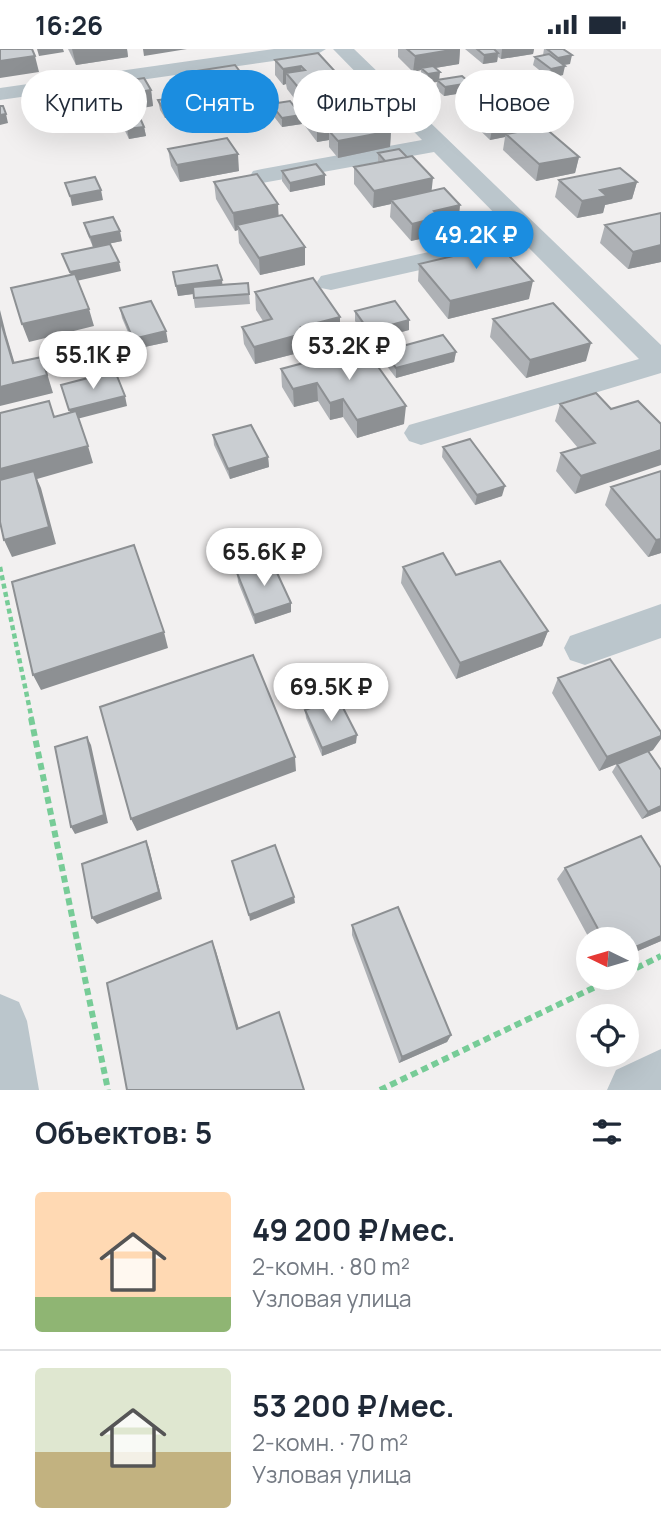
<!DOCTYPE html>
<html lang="ru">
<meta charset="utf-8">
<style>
:root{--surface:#fff;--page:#f6f6f7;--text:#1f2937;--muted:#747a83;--line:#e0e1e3;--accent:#1b8de0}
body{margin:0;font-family:Manrope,sans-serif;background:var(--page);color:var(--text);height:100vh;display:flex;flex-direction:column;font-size:26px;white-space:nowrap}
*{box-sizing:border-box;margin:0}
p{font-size:23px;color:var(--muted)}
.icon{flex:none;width:38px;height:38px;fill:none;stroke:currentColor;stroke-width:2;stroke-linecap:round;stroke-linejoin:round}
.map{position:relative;height:1041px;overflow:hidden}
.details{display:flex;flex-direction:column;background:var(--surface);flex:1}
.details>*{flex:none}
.banner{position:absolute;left:21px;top:21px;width:620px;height:63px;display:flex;gap:14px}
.needle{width:46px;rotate:275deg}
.controls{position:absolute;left:576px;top:878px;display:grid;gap:14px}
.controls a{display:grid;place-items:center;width:63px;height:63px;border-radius:50%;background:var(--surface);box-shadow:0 7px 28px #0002;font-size:35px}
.price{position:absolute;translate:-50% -60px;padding:0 16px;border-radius:24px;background:#fff;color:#222;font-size:23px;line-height:46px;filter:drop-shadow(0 2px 4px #0008)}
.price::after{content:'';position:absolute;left:50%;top:42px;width:21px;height:16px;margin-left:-10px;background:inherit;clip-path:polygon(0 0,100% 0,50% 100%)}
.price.on{background:var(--accent);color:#fff}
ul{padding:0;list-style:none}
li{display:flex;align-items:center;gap:21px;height:175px;padding:0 35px}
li+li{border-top:2px solid var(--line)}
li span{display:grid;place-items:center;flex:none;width:196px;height:140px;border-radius:7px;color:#555}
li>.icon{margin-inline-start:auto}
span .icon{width:84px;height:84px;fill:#fffc;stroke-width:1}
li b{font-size:30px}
h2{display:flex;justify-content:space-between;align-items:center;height:84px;padding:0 35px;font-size:30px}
.chip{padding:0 24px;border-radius:32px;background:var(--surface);box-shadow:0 7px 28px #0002;font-size:24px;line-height:63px}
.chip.on{background:var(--accent);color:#fff}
.status{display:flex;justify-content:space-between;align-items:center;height:49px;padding:0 35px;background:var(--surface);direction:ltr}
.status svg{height:19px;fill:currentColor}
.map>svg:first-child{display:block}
</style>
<div class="status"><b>16:26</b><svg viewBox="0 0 49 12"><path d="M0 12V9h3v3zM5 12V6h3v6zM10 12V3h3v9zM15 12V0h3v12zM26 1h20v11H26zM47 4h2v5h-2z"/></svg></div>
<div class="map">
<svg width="661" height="1041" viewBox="0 0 661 1041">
<rect width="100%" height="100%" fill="#f2f0f0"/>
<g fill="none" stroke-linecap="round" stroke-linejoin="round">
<path stroke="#77cc97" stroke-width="4.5" stroke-dasharray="5 3.5" stroke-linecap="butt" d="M0,518L32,671"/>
<path stroke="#77cc97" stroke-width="6" stroke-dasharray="7 4.5" stroke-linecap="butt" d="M31,669L108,1041
M626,924L661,907
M380,1041L614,929"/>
<path fill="#bbc6cc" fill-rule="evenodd" d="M274,0H326L316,6L0,51V39Z
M333,0H354L661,296V324L421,396L409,392L404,384L409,376L639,310L527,197L331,241L321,239L317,233L321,227L514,184L434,103L262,134L253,132L250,127L253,122L262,120L422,91Z
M661,555V589L585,616L570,611L564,599L570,587Z
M0,945L19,953L27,972L39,1041H0Z
M661,1000V1041H607L616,1021Z"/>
</g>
<path fill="#aeb1b5" d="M68,0H127L128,8L76,16Z
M398,0H460L459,15L435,19L439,31L469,43L444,47L436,40L437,33L427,34L421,28V21L413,23L398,8Z
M465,0H534L533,5L501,10L498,8L497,13L483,15Z
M544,0H564L570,15L563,16V26L549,29L533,16L535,8L543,6Z
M318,4L342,46L297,53L287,40L286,35L283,36L275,26V11Z
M190,23L244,28L245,44L200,51L192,39Z
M93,37L151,41L153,57L132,61L134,70L144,78L146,87L129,90L125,82L123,73L107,76L96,53Z
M178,47L202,64L185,67L181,59L182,66L165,69L160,61L158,51L179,54Z
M466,50L519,82L579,108L575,124L536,132L503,101L505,88L490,91L464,66Z
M271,55L302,75L282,78L272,65Z
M304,61L375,73L391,82L390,98L338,109L329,98V91L317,93L305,77Z
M168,100L239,122L180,133L171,117Z
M378,104L432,142L460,156L458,173L439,177L438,186L411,192L390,168L391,155L373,159L354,135V118L378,114Z
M282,122L325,136L290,143L282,132Z
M559,131L637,133L632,150L605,156L603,164L577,169L555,148Z
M214,133L278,167L305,198V216L260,226L239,194L238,181L235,182L216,150Z
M661,164V213L628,220L600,194L605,176Z
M84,174L122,192L93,198L87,184Z
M459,196L529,250L448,270L418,232L419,215L458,206Z
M173,223L222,231V235L248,234L250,255L195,259L193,245L178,247Z
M255,243L340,286L306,295V302L255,315L244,295L242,278L263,272L256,261Z
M120,259L168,293L135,300L122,269Z
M355,262L409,271V281L368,292L355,272Z
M493,270L586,312L526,329L490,288Z
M364,298L404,375L357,389L343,368L330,371L318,352L294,358L282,338L281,320Z
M384,302L456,303L454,313L396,329L383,312Z
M560,355L611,360L575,445L556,422L561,404L578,399L555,372Z
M213,386L268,408L269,418L230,430L214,396Z
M443,398L502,447L475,456L442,408Z
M661,422V504L648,508L605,456L611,438Z
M403,518L548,582L542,597L456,630L401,534Z
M237,524L291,554V563L255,575L238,533Z
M558,629L653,701L649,703L661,721V762L642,770L612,723L617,715L623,712L599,722L552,644Z
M305,661L356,694L322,707L306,669Z
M565,819L661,892L626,907V891H590L557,830Z
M352,876L451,986L447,993L399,1014L352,886Z"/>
<path fill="#8d9093" d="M37,0H63L64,3L39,7Z
M72,0H127L128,8L76,16Z
M143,0H187L144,7Z
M457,0H460L459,15L423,21L421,19V21L413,23L415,7Z
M502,0H534L533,5L501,10Z
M498,4L497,13L483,15L484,6Z
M572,6L570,15L556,17L558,9Z
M35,7L39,23L0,29V12Z
M301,17L302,33L286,24V35L283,36V20Z
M565,17L563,26L549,29L551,20Z
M440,23L439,32L437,31V33L427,34L428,25Z
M244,28L245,44L200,51L198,35Z
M342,30V46L297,53V37Z
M470,34L469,43L444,47L445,38Z
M151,41L153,57L132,61L134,71L107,76L103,59L126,45Z
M201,55L202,64L185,67L184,57Z
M86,57L88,67L55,72L53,63Z
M181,57L182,66L165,69L163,60Z
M6,65L8,74L0,76V66Z
M301,66L302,75L282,78V69Z
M376,66L375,82H329V91L317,93V76Z
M521,69L518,86L506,85L505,88L490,91L493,75Z
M144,78L146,87L129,90L127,80Z
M391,82L390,98L338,109V92Z
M238,105L239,122L180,133L177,116Z
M579,108L575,124L536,132L539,115Z
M325,126V136L290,143V134Z
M433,129L431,147L391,151V155L373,159L374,142Z
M637,133L632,150L605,156L603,164L577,169L582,152L600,141Z
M101,141L103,151L72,157L70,147Z
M278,155L279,173L237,176L238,181L235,182L233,164Z
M460,156L458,173L439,177L438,186L411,192L412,175L434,162Z
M120,182L122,192L93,198L90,188Z
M661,196V213L628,220L633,203Z
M305,198V216L260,226L259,209Z
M119,213L121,222L72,233L70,223Z
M222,231L223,241L178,247L176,237Z
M533,232L529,250L448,270L450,252Z
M89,260L94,277L29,293L22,275Z
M0,261L6,285L20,332L13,314L0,286Z
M340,268V286L306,295V302L255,315L254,298L301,278Z
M409,271V281L368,292L369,282Z
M166,282L168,293L135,300L133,290Z
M591,294L586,312L526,329L530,311Z
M456,303L454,313L396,329V319Z
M42,308L53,344L0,357V338Z
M317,334L318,352L294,358L293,340Z
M125,347L127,357L73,371L69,361Z
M343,350V368L330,371V354Z
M406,357L404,375L357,389V371Z
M88,397L93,414L37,430L41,439L56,495L12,508L4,491L0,440V420Z
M661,401V416L575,445L581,427Z
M268,408L269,418L230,430L228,420Z
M505,437L502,447L475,456L477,446Z
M661,490V504L648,508L656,491Z
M291,554V563L255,575L254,566Z
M548,582L542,597L456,630L460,614Z
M164,583L168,599L41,641L33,626Z
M357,686L356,694L322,707V699Z
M661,687V690L653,701L599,722L607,708Z
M87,688L91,696L108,774L75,785L71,778Z
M295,708L296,722L137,782L131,770Z
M661,757V762L642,770L648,763Z
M146,792L149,799L162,850L97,875L92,869Z
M294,848L295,854L250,872L249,866Z
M661,887V892L626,907V902Z
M212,892L216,902L241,987L237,980Z
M451,986L447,993L399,1014L402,1008Z"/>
<path fill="#caced2" stroke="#8d9093" stroke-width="2" d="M0,0H32L35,7L0,12Z
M407,0H457L415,7Z
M477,0H494L498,4L484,6Z
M547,0H563L572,6L558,9Z
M318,4L342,30L297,37L286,24L305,21L301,17L283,20L275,11Z
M549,5L565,17L551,20L535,8Z
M235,16L244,28L198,35L190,23Z
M433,17L440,23L428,25L421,19Z
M462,27L470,34L445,38L437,31Z
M144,29L151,41L126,45L131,55L103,59L93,37Z
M194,44L201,55L184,57L178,47Z
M493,45L521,69L493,75L466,50Z
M81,46L86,57L53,63L48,51Z
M176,49L181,57L163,60L158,51Z
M362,51L376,66L317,76L304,61Z
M290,52L301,66L282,69L271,55Z
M0,57H3L6,65L0,66Z
M140,69L144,78L127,80L123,72Z
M382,72L391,82L338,92L329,82Z
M544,78L579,108L539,115L506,85Z
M227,89L238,105L177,116L168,100Z
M399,100L407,108L385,112L378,104Z
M412,107L433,129L374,142L354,118Z
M316,115L325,126L290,134L282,122Z
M620,119L637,133L600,141L607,147L582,152L559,131Z
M257,125L278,155L233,164L214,133Z
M95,128L101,141L70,147L65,134Z
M444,139L460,156L434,162L440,168L412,175L391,151Z
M661,164V196L633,203L605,176Z
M282,166L305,198L259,209L237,176Z
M113,168L120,182L90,188L84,174Z
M492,189L533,232L450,252L419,215L466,204L459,196Z
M110,195L119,213L70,223L62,205Z
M217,216L222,231L176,237L173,223Z
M75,225L89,260L22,275L11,239Z
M313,229L340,268L301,278L305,284L254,298L242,278L272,270L255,243Z
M248,234L249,245L194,249L193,238Z
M151,252L166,282L133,290L120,259Z
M395,252L409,271L369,282L355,262Z
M553,254L591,294L530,311L493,270Z
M0,270L13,314L42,308L47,326L0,338Z
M443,286L456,303L396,319L384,302Z
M364,298L406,357L357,371L343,350L330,354L317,334L293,340L281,320Z
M115,322L125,347L69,361L61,336Z
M596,344L611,360L638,352L661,375V401L581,427L561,404L595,394L560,355Z
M49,352L54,368L76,362L88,397L0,420V364Z
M251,376L268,408L228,420L213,386Z
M470,390L505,437L477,446L443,398Z
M34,422L49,478L4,491L0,473V431Z
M661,422V490L656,491L611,438Z
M134,496L164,583L33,626L12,533Z
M443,504L456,526L500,512L548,582L460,614L403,518Z
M272,513L291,554L254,566L237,524Z
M253,606L295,708L131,770L100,658Z
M610,610L661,683V687L607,708L558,629Z
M338,649L357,686L322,699L305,661Z
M87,688L104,766L71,778L55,698Z
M648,702L661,721V757L648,763L617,715Z
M641,787L661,819V887L626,902V891H604L565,819Z
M146,792L159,843L92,869L82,815Z
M275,796L294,848L249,866L232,812Z
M398,858L451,986L402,1008L352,876Z
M212,892L237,980L279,963L304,1041H127L107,934Z"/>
</svg>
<div class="controls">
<a><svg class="needle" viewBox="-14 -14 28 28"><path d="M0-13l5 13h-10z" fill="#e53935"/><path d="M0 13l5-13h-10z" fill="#747a83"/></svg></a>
<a><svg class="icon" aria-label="locate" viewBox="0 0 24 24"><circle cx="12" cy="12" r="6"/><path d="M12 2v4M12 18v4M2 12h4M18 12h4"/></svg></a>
</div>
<b class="price on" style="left:476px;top:222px">49.2K ₽</b>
<b class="price" style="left:349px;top:333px">53.2K ₽</b>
<b class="price" style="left:93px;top:342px">55.1K ₽</b>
<b class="price" style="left:264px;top:539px">65.6K ₽</b>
<b class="price" style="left:331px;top:674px">69.5K ₽</b>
<div class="banner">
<a class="chip">Купить</a>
<a class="chip on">Снять</a>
<a class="chip">Фильтры</a>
<a class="chip">Новое</a>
</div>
</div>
<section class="details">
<h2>Объектов: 5<svg class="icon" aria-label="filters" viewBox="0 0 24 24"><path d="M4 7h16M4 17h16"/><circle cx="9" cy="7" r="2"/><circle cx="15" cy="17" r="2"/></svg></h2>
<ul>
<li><span style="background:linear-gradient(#ffd9b3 75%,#8fb573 0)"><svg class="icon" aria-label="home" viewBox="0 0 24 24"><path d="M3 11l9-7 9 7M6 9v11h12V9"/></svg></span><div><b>49 200 ₽/мес.</b><p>2-комн. · 80 m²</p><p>Узловая улица</p></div></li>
<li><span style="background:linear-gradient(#dfe7d0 60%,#c2b280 0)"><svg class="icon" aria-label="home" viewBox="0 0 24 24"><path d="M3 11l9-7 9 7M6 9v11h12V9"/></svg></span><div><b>53 200 ₽/мес.</b><p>2-комн. · 70 m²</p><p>Узловая улица</p></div></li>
</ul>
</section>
